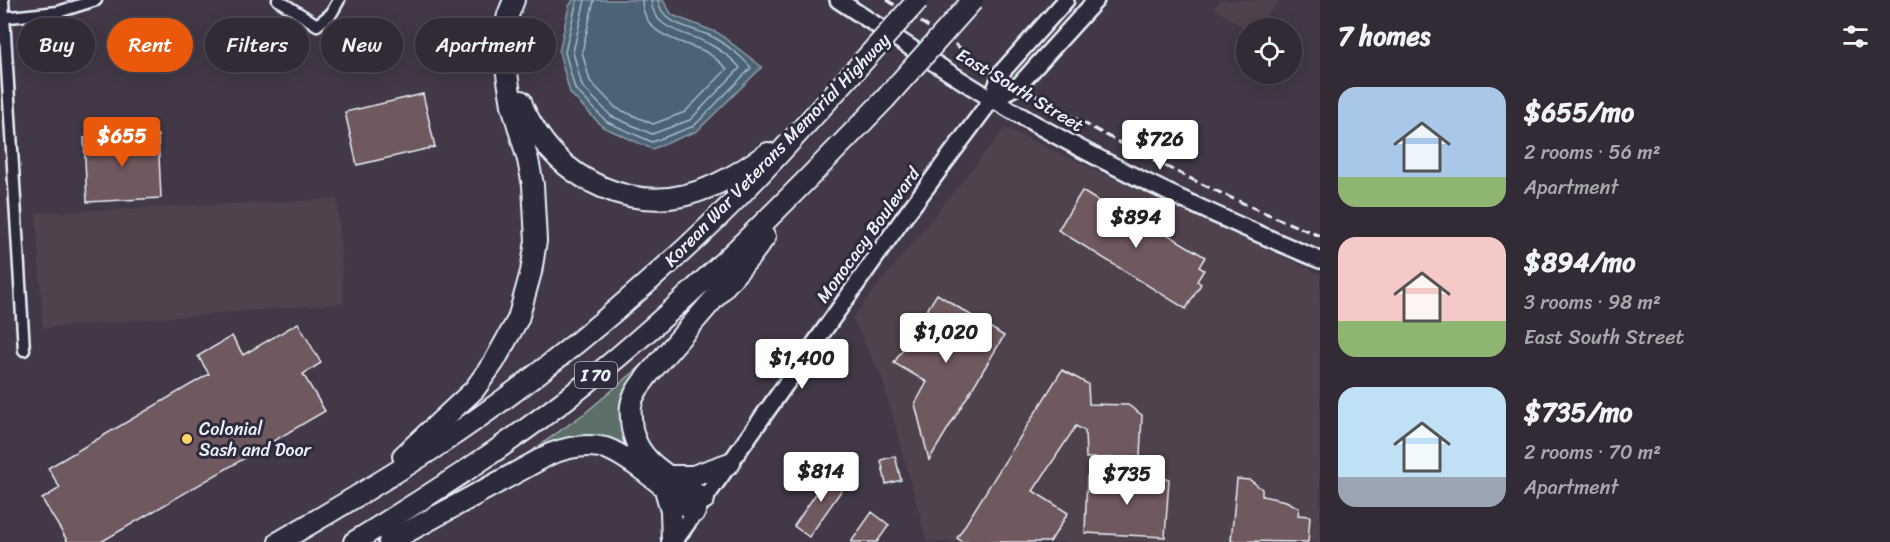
<!DOCTYPE html>
<meta charset="utf-8">
<style>
:root{--surface:#322a35;--page:#3d3641;--text:#f1f3f6;--muted:#a8a7ad;--line:#4d4650;--accent:#ea580c}
body{margin:0;font-family:Sriracha,sans-serif;background:var(--page);color:var(--text);height:100vh;display:flex;flex-direction:column;font-size:22px;white-space:nowrap}
*{box-sizing:border-box;margin:0}
p{font-size:20px;color:var(--muted)}
.icon{flex:none;width:33px;height:33px;fill:none;stroke:currentColor;stroke-width:2;stroke-linecap:round;stroke-linejoin:round}
.map{position:relative;flex:1;overflow:hidden}
.drawer{display:flex;flex-direction:column;background:var(--surface);width:570px}
.drawer>*{flex:none}
.guide{position:absolute;left:18px;top:18px;width:570px;height:54px;display:flex;gap:12px}
.buttons{position:absolute;left:1236px;top:18px;display:grid;gap:12px}
.buttons a{display:grid;place-items:center;width:66px;height:66px;border-radius:50%;background:var(--surface);box-shadow:0 3px 15px #0003,0 0 0 2px var(--line);font-size:30px}
.price{position:absolute;translate:-50% -51px;padding:0 14px;border-radius:6px;background:#fff;color:#222;font-size:20px;line-height:39px;filter:drop-shadow(0 2px 3px #0008)}
.price::after{content:'';position:absolute;left:50%;top:36px;width:18px;height:14px;margin-left:-9px;background:inherit;clip-path:polygon(0 0,100% 0,50% 100%)}
.price.active{background:var(--accent);color:#fff}
ul{padding:0;list-style:none}
li{display:flex;align-items:center;gap:18px;height:150px;padding:0 18px}
li span{display:grid;place-items:center;flex:none;width:168px;height:120px;border-radius:18px;color:#555}
li>.icon{margin-inline-start:auto}
span .icon{width:72px;height:72px;fill:#fffc;stroke-width:1}
li b{font-size:26px}
h2{display:flex;justify-content:space-between;align-items:center;height:72px;padding:0 18px;font-size:26px}
.tag{padding:0 21px;border-radius:27px;background:var(--surface);box-shadow:0 3px 15px #0003,0 0 0 2px var(--line);font-size:21px;line-height:54px}
.tag.active{background:var(--accent);color:#fff}
main{display:flex;flex:1;min-height:0}
.map>svg:first-child{display:block}
</style>
<main>
<div class="map">
<svg width="1320" height="542" viewBox="0 0 1320 542">
<rect width="100%" height="100%" fill="#423847"/>
<filter id="ink" filterUnits="userSpaceOnUse"><feTurbulence type="fractalNoise" baseFrequency=".0167" numOctaves="2"/><feDisplacementMap in="SourceGraphic" scale="12" xChannelSelector="R" yChannelSelector="G"/><feConvolveMatrix kernelMatrix="1 2 1 2 8 2 1 2 1" color-interpolation-filters="sRGB"/></filter>
<g filter="url(#ink)">
<path fill="#50424e" d="M1220,0H1279L1256,28L1246,29L1214,8Z
M1005,128L1320,274V542H927L882,378L852,318Z
M337,199L344,303L43,328L36,213Z"/>
<path fill="#5b6f69" stroke="#a2b0b0" stroke-width="1.5" d="M666,345L642,371L631,453L612,445L501,473L585,413Z"/>
<path fill="#4b6374" stroke="#8a9ca9" stroke-width="1.5" d="M573,0H663L672,15L718,33L762,67L697,131L652,149L603,127L570,93L559,52L569,6Z"/>
<g fill="none" stroke-linecap="round" stroke-linejoin="round">
<path stroke="#a9b8c3" stroke-width="1.5" d="M577,0L565,52L575,89L607,122L652,142L694,126L751,68C745,59 724,43 715,38C695,27 662,27 658,0
M585,0L573,52L582,86L611,116L652,134L690,120L740,68C734,60 721,50 711,45C689,32 653,32 651,0
M594,0L582,52L590,81L616,108L653,124L685,112L727,69C721,63 712,55 704,51C678,40 643,36 642,0"/>
</g>
<path fill="#6f585e" stroke="#e8f1f8" stroke-width="1.5" d="M423,94L435,147L357,165L345,112Z
M158,135L161,198L87,202L84,138Z
M1082,191L1148,232L1152,225L1205,257L1199,267L1204,270L1197,281L1201,284L1186,309L1058,230Z
M937,294L1004,336L929,460L915,404L927,382L894,363Z
M298,323L321,363L303,374L325,411L101,542H68L42,499L60,488L48,468L209,374L198,356L232,336L243,355Z
M1062,370L1088,384L1089,404L1128,405L1142,415L1140,457L1086,458L1085,431L1076,426L1033,491L1068,513L1050,542H963L957,538Z
M895,456L901,480L886,484L881,460Z
M832,470L848,481L809,537L794,526Z
M1087,476L1169,479L1165,537L1085,533Z
M1237,479L1250,480L1262,489V496L1286,501L1299,508L1298,515L1310,516L1308,542L1231,541Z
M872,512L889,525L877,542H851Z"/>
<g fill="none" stroke-linecap="round" stroke-linejoin="round">
<defs>
<path id="minor" d="M3,0L24,350
M278,0L317,25L331,14L339,0
M0,18L58,12L96,0"/>
<path id="secondary" d="M838,0C889,33 940,68 992,99C1097,162 1207,213 1320,260
M992,99L1019,85L1096,0
M674,542L902,220L992,99L1001,73L1066,0"/>
<path id="motorway" d="M521,101C524,113 531,123 538,134C569,181 630,209 686,195C718,187 742,171 768,153
M403,456L474,390L494,362L518,319L531,272L536,241L533,185L528,160L512,105L502,43L508,15L514,0
M670,476H693L730,463
M665,489L671,511L672,542
M704,499C672,477 631,462 631,417C630,410 631,400 635,394C638,387 644,381 648,375L750,257L765,237
M279,542C331,512 383,481 434,448C516,394 593,332 666,266C732,208 790,142 849,77
M354,542C433,493 510,444 583,386C692,298 788,200 885,99
M389,542L550,454C568,447 586,443 605,448C630,456 673,495 695,512"/>
</defs>
<use href="#minor" stroke="#e8f1f8" stroke-width="15"/>
<use href="#secondary" stroke="#e8f1f8" stroke-width="20"/>
<use href="#motorway" stroke="#e8f1f8" stroke-width="24"/>
<use href="#minor" stroke="#2f2a3d" stroke-width="10"/>
<use href="#secondary" stroke="#2f2a3d" stroke-width="15"/>
<use href="#motorway" stroke="#2f2a3d" stroke-width="20"/>
<path stroke="#e8f1f8" stroke-width="3" stroke-dasharray="9 4.5" stroke-linecap="butt" d="M887,0C944,37 1001,76 1061,110C1144,158 1231,200 1320,236"/>
<defs>
<path id="motorway-bridge" d="M849,77L918,0
M885,99L973,0"/>
</defs>
<use href="#motorway-bridge" stroke="#e8f1f8" stroke-width="24" stroke-linecap="butt"/>
<use href="#motorway-bridge" stroke="#2f2a3d" stroke-width="20"/>
</g>
</g>
<circle fill="#ffd166" stroke="#2f2a3d" stroke-width="2" cx="187" cy="439" r="6"/>
<g text-anchor="middle" stroke-width="6" stroke-linejoin="round" paint-order="stroke">
<rect fill="#2f2a3d" stroke="#b0b5c0" stroke-width="1.5" x="575" y="362" width="42" height="26" rx="4.5"/>
<g font-size="16" font-weight="bold" fill="#e8f1f8">
<text x="596" y="381">I 70</text>
</g>
<g font-size="18" fill="#e8f1f8" stroke="#2f2a3d">
<text transform="translate(1020 90) rotate(31)" y="6">East South Street</text>
<text transform="translate(777 150) rotate(-46)" y="6">Korean War Veterans Memorial Highway</text>
<text transform="translate(868 235) rotate(-54)" y="6">Monocacy Boulevard</text>
</g>
<g font-size="18" fill="#e8f1f8" stroke="#2f2a3d" text-anchor="start">
<text x="199" y="435">Colonial<tspan x="199" dy="21">Sash and Door</tspan></text>
</g>
</g>
</svg>
<div class="buttons">
<a><svg class="icon" aria-label="locate" viewBox="0 0 24 24"><circle cx="12" cy="12" r="6"/><path d="M12 2v4M12 18v4M2 12h4M18 12h4"/></svg></a>
</div>
<b class="price active" style="left:122px;top:168px">$655</b>
<b class="price" style="left:1160px;top:171px">$726</b>
<b class="price" style="left:1136px;top:249px">$894</b>
<b class="price" style="left:946px;top:364px">$1,020</b>
<b class="price" style="left:802px;top:390px">$1,400</b>
<b class="price" style="left:821px;top:503px">$814</b>
<b class="price" style="left:1127px;top:506px">$735</b>
<div class="guide">
<a class="tag">Buy</a>
<a class="tag active">Rent</a>
<a class="tag">Filters</a>
<a class="tag">New</a>
<a class="tag">Apartment</a>
</div>
</div>
<section class="drawer">
<h2>7 homes<svg class="icon" aria-label="filters" viewBox="0 0 24 24"><path d="M4 7h16M4 17h16"/><circle cx="9" cy="7" r="2"/><circle cx="15" cy="17" r="2"/></svg></h2>
<ul>
<li><span style="background:linear-gradient(#a9c7e8 75%,#8fb573 0)"><svg class="icon" aria-label="home" viewBox="0 0 24 24"><path d="M3 11l9-7 9 7M6 9v11h12V9"/></svg></span><div><b>$655/mo</b><p>2 rooms · 56 m²</p><p>Apartment</p></div></li>
<li><span style="background:linear-gradient(#f6c9c9 70%,#8fb573 0)"><svg class="icon" aria-label="home" viewBox="0 0 24 24"><path d="M3 11l9-7 9 7M6 9v11h12V9"/></svg></span><div><b>$894/mo</b><p>3 rooms · 98 m²</p><p>East South Street</p></div></li>
<li><span style="background:linear-gradient(#bfe0f5 75%,#9aa5b1 0)"><svg class="icon" aria-label="home" viewBox="0 0 24 24"><path d="M3 11l9-7 9 7M6 9v11h12V9"/></svg></span><div><b>$735/mo</b><p>2 rooms · 70 m²</p><p>Apartment</p></div></li>
</ul>
</section>
</main>
